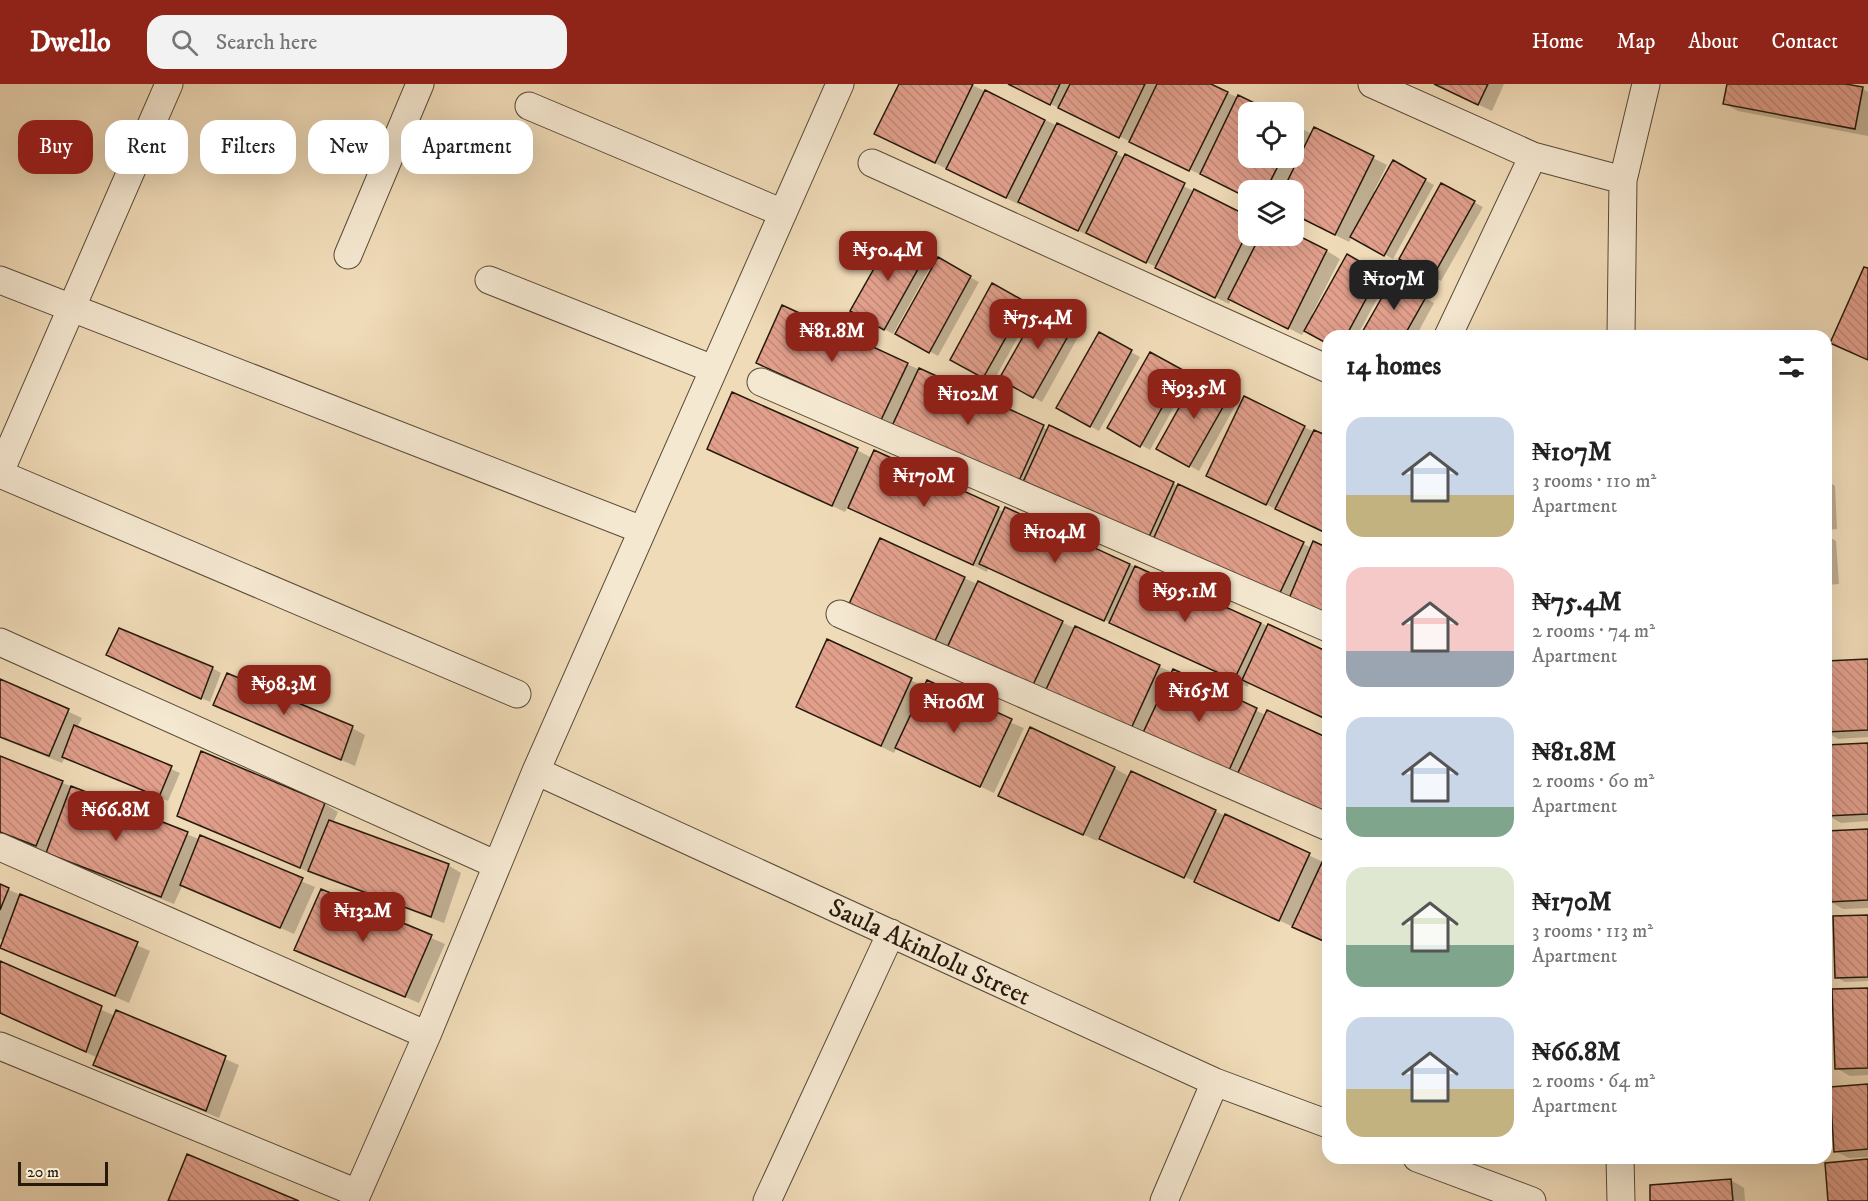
<!DOCTYPE html>
<meta charset="utf-8">
<style>
:root{--surface:#fff;--page:#f2f2f2;--text:#222;--muted:#767676;--accent:#8f2418}
body{margin:0;font-family:"IM FELL DW Pica",serif;background:var(--page);color:var(--text);height:100vh;display:flex;flex-direction:column;font-size:22px;white-space:nowrap}
*{box-sizing:border-box;margin:0}
p{font-size:20px;color:var(--muted)}
.icon{flex:none;width:33px;height:33px;fill:none;stroke:currentColor;stroke-width:2;stroke-linecap:round;stroke-linejoin:round}
.map{position:relative;flex:1;overflow:hidden}
.side{position:absolute;left:1322px;top:246px;width:510px;height:834px;display:flex;flex-direction:column;background:var(--surface);border-radius:18px;box-shadow:0 6px 24px #0002}
.side>*{flex:none}
.guide{position:absolute;left:18px;top:36px;width:570px;height:54px;display:flex;gap:12px}
.controls{position:absolute;left:1238px;top:18px;display:grid;gap:12px}
.controls a{display:grid;place-items:center;width:66px;height:66px;border-radius:12px;background:var(--surface);box-shadow:0 6px 24px #0002;font-size:30px}
.scale{position:absolute;left:18px;bottom:15px;width:90px;box-sizing:border-box;padding-left:6px;border:3px solid #251a0b;border-top:0;font-size:16px;line-height:21px;white-space:nowrap;color:#251a0b;-webkit-text-stroke:4px #f5e8d1;paint-order:stroke}
.price{position:absolute;translate:-50% -51px;padding:0 14px;border-radius:12px;background:var(--accent);color:#fff;font-size:20px;line-height:39px;filter:drop-shadow(0 2px 3px #0008)}
.price::after{content:'';position:absolute;left:50%;top:36px;width:18px;height:14px;margin-left:-9px;background:inherit;clip-path:polygon(0 0,100% 0,50% 100%)}
.price.selected{background:#222;color:#fff}
ul{padding:0;list-style:none}
li{display:flex;align-items:center;gap:18px;height:150px;padding:0 24px}
li span{display:grid;place-items:center;flex:none;width:168px;height:120px;border-radius:18px;color:#555}
li>.icon{margin-inline-start:auto}
span .icon{width:72px;height:72px;fill:#fffc;stroke-width:1}
li b{font-size:26px}
h2{display:flex;justify-content:space-between;align-items:center;height:72px;padding:0 24px;font-size:26px}
.pill{padding:0 21px;border-radius:18px;background:var(--surface);box-shadow:0 6px 24px #0002;font-size:21px;line-height:54px}
.pill.selected{background:var(--accent);color:#fff}
header{display:flex;align-items:center;gap:36px;box-sizing:border-box;height:84px;padding:0 30px;background:var(--accent);color:#fff}
header strong{font-size:28px}
nav{display:flex;gap:33px;margin-inline-start:auto;font-size:21px}
.search{width:420px;height:54px;background:var(--page);display:flex;align-items:center;gap:15px;box-sizing:border-box;padding:0 21px;border-radius:18px;color:var(--muted);font-size:22px}
.map>svg:first-child{display:block}
</style>
<header>
<strong>Dwello</strong>
<div class="search"><svg class="icon" aria-label="search" viewBox="0 0 24 24"><circle cx="10" cy="10" r="6"/><path d="M15 15l6 6"/></svg>Search here</div>
<nav><a>Home</a><a>Map</a><a>About</a><a>Contact</a></nav>
</header>
<div class="map">
<svg width="1868" height="1117" viewBox="0 0 1868 1117">
<defs>
<pattern id="building-back-hatch" width="6" height="6" patternUnits="userSpaceOnUse" patternTransform="scale(1.5)"><rect width="6" height="6" fill="#e19f8c"/><path d="M-1 5l2 2M0 0l6 6M5-1l2 2" fill="none" stroke="#c18877"/></pattern>
</defs>
<rect width="100%" height="100%" fill="#f0dbb8"/>
<filter id="stains"><feTurbulence type="fractalNoise" baseFrequency=".00333" numOctaves="4"/><feColorMatrix values="0 0 0 0 .2 0 0 0 0 .09 0 0 0 0 .02 0 0 0 .5 -.17"/></filter>
<radialGradient id="worn" r=".72"><stop offset=".6" stop-color="#630" stop-opacity="0"/><stop offset="1" stop-color="#630" stop-opacity=".3"/></radialGradient>
<path fill="#0003" d="M901,0H970L1248,133V152L1293,151L1327,167L1340,175L1312,230L1315,231L1347,172L1388,195L1357,252H1328V258L1305,246L1302,251L1231,215L1229,220L1093,151L1091,153L1021,118L1020,121L890,57Z
M1008,0H1208L1270,28H1248V74H1293V40L1312,50L1315,45L1387,81L1374,107L1377,108L1393,78L1434,101L1393,175L1352,152L1349,158L1293,130V106H1248V113Z
M1435,0H1504L1492,27Z
M1729,0H1837L1863,5L1868,8V52L1738,27L1725,20Z
M1442,101L1483,123L1441,197L1401,175Z
M893,153L934,176L893,250L852,227Z
M938,176L979,198L938,272L897,249Z
M1393,196L1434,219L1416,252H1362Z
M993,201L1034,224L993,298L952,275Z
M1043,221L1083,244L1042,318L1001,295Z
M1099,250L1140,273L1099,347L1058,324Z
M1150,270L1191,292L1150,366L1109,343Z
M758,278L907,280L1048,346L1050,343L1312,464L1303,524L895,342Z
M1199,290L1240,313L1199,387L1158,364Z
M1304,343L1328,354V450L1221,399Z
M708,364L857,366L872,374L875,368L1004,428L1006,425L1328,569V636L1249,599L1248,603L993,484H988L987,488L848,422L845,428Z
M1826,396L1835,402L1837,445L1826,446Z
M1826,451L1836,457L1839,500L1826,501Z
M964,494L1266,631L1328,656V735L864,529Z
M1826,521L1829,579L1868,577V653L1838,655L1826,648Z
M828,557L925,603L1024,644L994,709L897,663L894,669L798,623Z
M116,575L212,584L221,589L210,618Z
M0,596L82,634L77,644L180,689L168,717L65,673L62,679L0,654Z
M215,620L352,644L365,651L355,682Z
M1868,660V737L1841,739L1827,731L1826,663Z
M202,669L325,720L338,728L333,739L448,781L461,789L444,839L313,790L179,731Z
M0,673L315,803L294,850L183,800L174,820L61,776L48,768L0,749Z
M1114,684L1130,693L1215,727L1323,778H1328V859L1099,753L1097,757L1013,719Z
M1868,747V824L1843,825L1829,817Z
M0,802L150,867L129,919L2,863L4,857L0,855Z
M322,806L445,860L419,919L296,866Z
M1868,833V897L1845,898L1836,893Z
M1826,839L1829,841L1832,906L1868,905V991L1850,992L1836,984L1834,910H1826Z
M0,879L115,932L117,928L239,981L219,1034L108,988L95,981L98,974L0,929Z
M1868,1001V1073L1849,1074L1835,1067Z
M1731,1096L1744,1104L1745,1117H1651Z"/>
<path fill="url(#building-back-hatch)" stroke="#251a0b" stroke-width="1.5" d="M899,0H973L935,79L874,50Z
M1008,0H1060L1050,21Z
M1070,0H1145L1119,54L1058,24Z
M1157,0H1211L1228,8L1189,87L1129,58Z
M1434,0H1488L1478,21Z
M1727,0H1846L1863,3L1855,45L1723,20Z
M985,6L1045,36L1006,114L946,85Z
M1238,11L1273,28H1248V74H1282L1266,106H1248V114L1200,90Z
M1293,38L1298,41L1293,52Z
M1057,39L1117,68L1078,147L1018,118Z
M1314,43L1374,72L1335,151L1293,130V106H1283Z
M1125,70L1185,99L1146,179L1086,149Z
M1393,76L1426,95L1384,172L1350,153Z
M1441,99L1475,117L1432,194L1399,175Z
M1194,105L1248,132V147L1215,214L1155,184Z
M1293,149L1327,166L1288,245L1228,215L1260,152H1293Z
M893,151L927,169L884,246L850,227Z
M1347,170L1380,189L1346,252H1328V260L1304,247Z
M938,173L971,192L929,269L895,250Z
M1864,183L1868,184V276L1830,259Z
M1393,194L1426,213L1404,252H1360Z
M992,199L1026,218L983,294L950,276Z
M1042,219L1076,238L1033,314L999,295Z
M782,221L908,279L881,336L756,279Z
M1099,248L1132,266L1090,343L1056,324Z
M1150,268L1183,286L1140,363L1107,344Z
M919,284L1044,341L1018,399L892,342Z
M1199,288L1232,307L1189,383L1156,365Z
M732,308L858,364L832,422L707,365Z
M1244,312L1305,342L1266,421L1206,392Z
M1049,341L1174,398L1148,455L1023,398Z
M1314,346L1328,352V450L1275,425Z
M874,366L999,423L973,481L848,424Z
M1178,400L1304,458L1277,515L1152,458Z
M1005,423L1130,480L1104,537L979,480Z
M880,454L965,493L933,561L848,522Z
M1313,457L1328,464V535L1288,517Z
M1135,482L1261,539L1234,596L1109,539Z
M978,497L1063,537L1031,605L946,566Z
M1268,540L1328,568V636L1242,596Z
M1075,542L1160,581L1129,649L1044,610Z
M119,544L213,583L201,615L106,571Z
M827,555L912,594L881,662L796,623Z
M1868,575V646L1826,648V577Z
M1173,585L1257,624L1226,693L1141,653Z
M227,589L353,642L341,676L213,621Z
M0,595L69,625L49,672L0,653Z
M927,596L1012,635L980,703L895,664Z
M1267,626L1328,654V723L1323,733L1236,693Z
M74,641L172,682L159,713L62,673Z
M1030,643L1115,683L1083,751L998,712Z
M1868,659V730L1826,732V661Z
M201,667L325,719L300,784L177,732Z
M0,672L63,697L36,762L0,748Z
M1131,687L1216,726L1184,794L1099,755Z
M71,702L188,748L161,813L46,769Z
M1225,730L1310,769L1279,837L1194,798Z
M329,736L449,780L431,833L308,787Z
M1868,745V816L1828,818L1826,747Z
M200,751L303,794L280,844L180,801Z
M1324,774L1328,776V859L1292,843Z
M0,800L9,804L0,826Z
M321,805L432,851L405,913L294,866Z
M20,810L138,858L115,912L0,864Z
M1868,831V893L1835,894L1833,832Z
M0,877L102,922L86,968L0,929Z
M1868,904V984L1835,985L1832,905Z
M116,926L226,972L206,1027L93,981Z
M1868,1000V1065L1834,1068L1830,1003Z
M187,1070L299,1117H168Z
M1868,1075V1117H1828L1825,1079Z
M1731,1095L1733,1117H1650V1101Z"/>
<g fill="none" stroke-linecap="round" stroke-linejoin="round">
<defs>
<path id="street" d="M1372,0L1533,72L1623,96
M529,22L783,129
M872,79L1328,285
M348,171L420,0
M0,196L642,446
M489,196L713,285
M1448,252L1533,72
M1621,252L1623,96L1646,0
M761,298L1328,544
M0,388L169,0
M0,390L517,610
M840,530L1328,743
M0,558L497,781
M536,687L1215,998L1328,1040
M0,763L427,951
M0,962L357,1109
M1417,1074L1532,1117
M1620,1074L1621,1117
M354,1117L427,951L536,687L840,0
M767,1117L891,849
M1164,1117L1215,998"/>
</defs>
<use href="#street" stroke="#584a36" stroke-width="29"/>
<use href="#street" stroke="#f5e8d1" stroke-width="27"/>
</g>
<g text-anchor="middle" stroke-width="5" stroke-linejoin="round" paint-order="stroke">
<g font-size="26" fill="#251a0b" stroke="#f5e8d1">
<text transform="translate(930 867) rotate(25)" y="9">Saula Akinlolu Street</text>
</g>
</g>
<rect width="100%" height="100%" filter="url(#stains)"/>
<rect width="100%" height="100%" fill="url(#worn)"/>
</svg>
<div class="controls">
<a><svg class="icon" aria-label="locate" viewBox="0 0 24 24"><circle cx="12" cy="12" r="6"/><path d="M12 2v4M12 18v4M2 12h4M18 12h4"/></svg></a>
<a><svg class="icon" aria-label="layers" viewBox="0 0 24 24"><path d="M12 4l9 5-9 5-9-5zM3 14l9 5 9-5"/></svg></a>
</div>
<div class="scale">20 m</div>
<b class="price" style="left:888px;top:198px">₦50.4M</b>
<b class="price selected" style="left:1394px;top:227px">₦107M</b>
<b class="price" style="left:1038px;top:266px">₦75.4M</b>
<b class="price" style="left:832px;top:279px">₦81.8M</b>
<b class="price" style="left:1194px;top:336px">₦93.5M</b>
<b class="price" style="left:968px;top:342px">₦102M</b>
<b class="price" style="left:924px;top:424px">₦170M</b>
<b class="price" style="left:1055px;top:480px">₦104M</b>
<b class="price" style="left:1185px;top:539px">₦95.1M</b>
<b class="price" style="left:284px;top:632px">₦98.3M</b>
<b class="price" style="left:1199px;top:639px">₦165M</b>
<b class="price" style="left:954px;top:650px">₦106M</b>
<b class="price" style="left:116px;top:758px">₦66.8M</b>
<b class="price" style="left:363px;top:859px">₦132M</b>
<div class="guide">
<a class="pill selected">Buy</a>
<a class="pill">Rent</a>
<a class="pill">Filters</a>
<a class="pill">New</a>
<a class="pill">Apartment</a>
</div>
<section class="side">
<h2>14 homes<svg class="icon" aria-label="filters" viewBox="0 0 24 24"><path d="M4 7h16M4 17h16"/><circle cx="9" cy="7" r="2"/><circle cx="15" cy="17" r="2"/></svg></h2>
<ul>
<li><span style="background:linear-gradient(#c9d6e8 65%,#c2b280 0)"><svg class="icon" aria-label="home" viewBox="0 0 24 24"><path d="M3 11l9-7 9 7M6 9v11h12V9"/></svg></span><div><b>₦107M</b><p>3 rooms · 110 m²</p><p>Apartment</p></div></li>
<li><span style="background:linear-gradient(#f6c9c9 70%,#9aa5b1 0)"><svg class="icon" aria-label="home" viewBox="0 0 24 24"><path d="M3 11l9-7 9 7M6 9v11h12V9"/></svg></span><div><b>₦75.4M</b><p>2 rooms · 74 m²</p><p>Apartment</p></div></li>
<li><span style="background:linear-gradient(#c9d6e8 75%,#7fa58c 0)"><svg class="icon" aria-label="home" viewBox="0 0 24 24"><path d="M3 11l9-7 9 7M6 9v11h12V9"/></svg></span><div><b>₦81.8M</b><p>2 rooms · 60 m²</p><p>Apartment</p></div></li>
<li><span style="background:linear-gradient(#dfe7d0 65%,#7fa58c 0)"><svg class="icon" aria-label="home" viewBox="0 0 24 24"><path d="M3 11l9-7 9 7M6 9v11h12V9"/></svg></span><div><b>₦170M</b><p>3 rooms · 113 m²</p><p>Apartment</p></div></li>
<li><span style="background:linear-gradient(#c9d6e8 60%,#c2b280 0)"><svg class="icon" aria-label="home" viewBox="0 0 24 24"><path d="M3 11l9-7 9 7M6 9v11h12V9"/></svg></span><div><b>₦66.8M</b><p>2 rooms · 64 m²</p><p>Apartment</p></div></li>
</ul>
</section>
</div>
